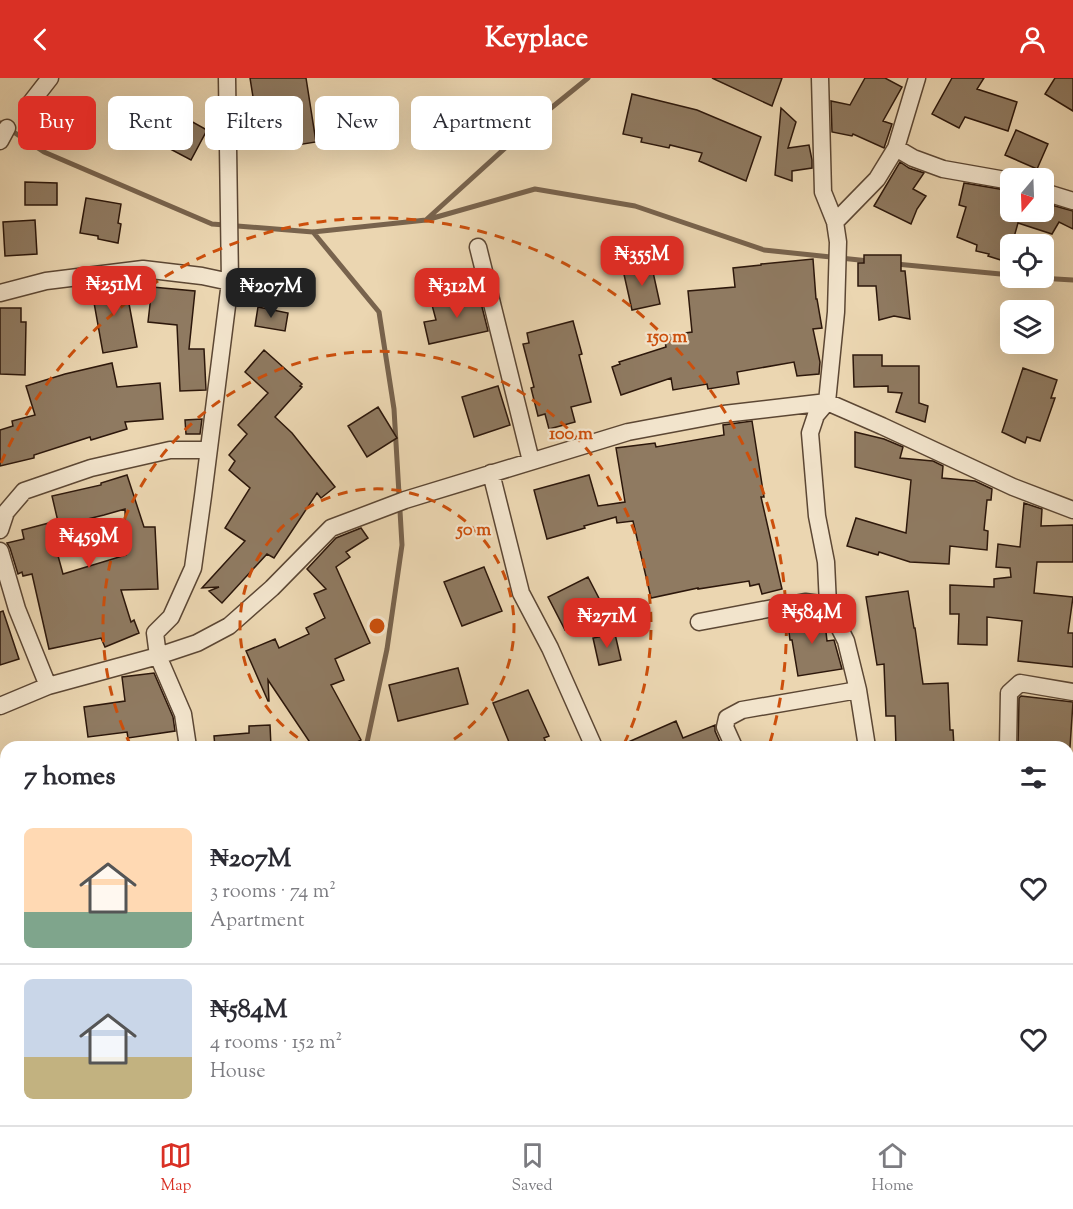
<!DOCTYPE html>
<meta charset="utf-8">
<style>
:root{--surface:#fff;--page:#f7f7f7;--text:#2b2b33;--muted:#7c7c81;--line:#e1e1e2;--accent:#d93025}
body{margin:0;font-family:"Sorts Mill Goudy",serif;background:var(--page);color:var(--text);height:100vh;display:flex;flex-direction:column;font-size:22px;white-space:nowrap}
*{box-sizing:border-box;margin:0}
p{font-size:20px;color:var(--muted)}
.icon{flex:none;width:33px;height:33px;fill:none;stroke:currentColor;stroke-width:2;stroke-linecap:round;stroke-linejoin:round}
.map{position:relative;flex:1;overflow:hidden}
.drawer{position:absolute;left:0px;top:663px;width:1074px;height:384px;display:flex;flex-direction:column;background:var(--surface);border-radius:18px 18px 0 0;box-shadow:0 6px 24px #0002}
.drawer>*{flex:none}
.hud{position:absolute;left:18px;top:18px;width:600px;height:54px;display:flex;gap:12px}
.needle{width:39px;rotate:199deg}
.controls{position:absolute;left:1000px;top:90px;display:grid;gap:12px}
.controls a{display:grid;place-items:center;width:54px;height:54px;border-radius:9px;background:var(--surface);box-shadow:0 6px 24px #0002;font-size:30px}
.price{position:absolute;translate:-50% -51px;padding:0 14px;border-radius:12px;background:var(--accent);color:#fff;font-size:20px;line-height:39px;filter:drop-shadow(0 2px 3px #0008)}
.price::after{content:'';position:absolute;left:50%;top:36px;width:18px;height:14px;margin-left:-9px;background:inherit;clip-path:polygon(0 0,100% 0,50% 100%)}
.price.selected{background:#222;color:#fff}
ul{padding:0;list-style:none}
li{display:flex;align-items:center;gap:18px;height:150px;padding:0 24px}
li+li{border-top:2px solid var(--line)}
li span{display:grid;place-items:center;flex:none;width:168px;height:120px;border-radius:9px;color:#555}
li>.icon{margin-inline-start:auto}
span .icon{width:72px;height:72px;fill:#fffc;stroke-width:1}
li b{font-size:26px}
h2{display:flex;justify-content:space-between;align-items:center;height:72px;padding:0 24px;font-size:26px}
.chip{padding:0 21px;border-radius:9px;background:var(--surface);box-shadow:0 6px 24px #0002;font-size:21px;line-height:54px}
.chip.selected{background:var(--accent);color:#fff}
header{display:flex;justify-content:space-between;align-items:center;height:78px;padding:0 24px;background:var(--accent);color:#fff;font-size:27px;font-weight:700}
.dock{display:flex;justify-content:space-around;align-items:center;height:84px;border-top:2px solid var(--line);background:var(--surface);font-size:16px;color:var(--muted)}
.dock a{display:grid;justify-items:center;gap:3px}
.dock .selected{color:var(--accent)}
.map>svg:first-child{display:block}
</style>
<header><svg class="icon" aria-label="back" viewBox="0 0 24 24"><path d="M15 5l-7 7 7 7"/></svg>Keyplace<svg class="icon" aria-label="person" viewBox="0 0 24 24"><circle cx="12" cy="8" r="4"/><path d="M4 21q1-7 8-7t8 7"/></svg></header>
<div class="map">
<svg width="1073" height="1047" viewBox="0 0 1073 1047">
<rect width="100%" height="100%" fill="#ebd6b1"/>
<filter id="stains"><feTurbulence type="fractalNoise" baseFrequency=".00333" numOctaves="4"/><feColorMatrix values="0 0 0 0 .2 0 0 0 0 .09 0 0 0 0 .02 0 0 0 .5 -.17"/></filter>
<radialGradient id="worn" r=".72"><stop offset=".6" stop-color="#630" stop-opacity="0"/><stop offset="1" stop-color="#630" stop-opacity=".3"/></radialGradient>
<path fill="#aa9579" stroke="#78634d" stroke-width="1.5" d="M1073,937V1047H851L864,1041H1068V939Z"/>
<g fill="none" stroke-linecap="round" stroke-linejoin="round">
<path stroke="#78634d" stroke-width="5" d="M0,45L44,74L212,146L313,154L426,142L535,111L635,128L764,172L869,183
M427,141L535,43L588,0
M313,154L379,234L394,331L402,467L387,571L366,669
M896,186L1011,197
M1039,200L1073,202"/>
</g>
<path fill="#8f7a61" stroke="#2c170b" stroke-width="1.5" d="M250,0H306L316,64L278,70L275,55L253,57L249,19H253Z
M712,0H782L772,28Z
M865,0H885L902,9L883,43L892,46L884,70L853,56L852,58L832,54L831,23L850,27Z
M952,0H984L977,11L1017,24L1008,53L965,39L959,50L932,36Z
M1055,0H1073V33L1045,16Z
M632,16L697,32L761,59L746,103L699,83L702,75L670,67L669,70L641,64L642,60L623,56Z
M155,23L207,52L191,82L138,54Z
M781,30L796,44L788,70L809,67L812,82V90L792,93V103L775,97Z
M1016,52L1048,66L1037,91L1005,77Z
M900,84L909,90L924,95L913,111L926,118L917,131L911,146L874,128Z
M25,104L57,105V127H25Z
M964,105L1011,113V134H1044V125L1073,133V151L1059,144L1052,156L1018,145L1007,184L988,178L989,176L976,173L977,167L957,159L966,129L959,127Z
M86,120L121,126L118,145L121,146L118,165L98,161V158L80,155Z
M35,142L37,176L5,178L3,144Z
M864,177H901V193H905L910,241L894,238L879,242L876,208H858V185H864Z
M813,181L816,221H817L822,250L813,251L820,284L819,296L797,298L794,284L737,294L739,306L708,311L707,306L673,312L671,300L621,317L612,289L620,286L619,284L666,269L664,258L692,254L688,213L735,209L733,190L761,187V186Z
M651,185L660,226L632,232L623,192Z
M125,204L137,269L103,275L91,208Z
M152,209L195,213L189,271H204L206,312L180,313L177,247L148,244Z
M478,213L488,253L429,266L424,244L436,242L432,227Z
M258,229L288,235L285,253L255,248Z
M0,230H21V244H26L25,297L0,296Z
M573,243L582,276L579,277L591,324L571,329L575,344L549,351L545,336L538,338L531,310L534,309L523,266L529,265L527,255Z
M264,272L302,306L300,308L302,309L275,339L292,355L335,409L321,420L317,415L274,480L267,476L222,525L209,513L219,509L202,510L245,463L225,450L250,410L229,392L235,383L229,377L247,356L238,347L268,315L245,294Z
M853,277H882V288H919V325L928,328L925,344L896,334L902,315L888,314V308L854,309Z
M112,285L117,309L160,305L163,341L125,344L127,351L91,362L90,359L34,377V380L0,388V352L13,348L12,343L35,337L26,308L65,296Z
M1023,290L1057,302L1051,320H1055L1040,363L1027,359L1025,365L1002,354Z
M498,308L510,347L474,359L462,319Z
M378,329L397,360L367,379L348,348Z
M202,341L200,356H186L185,342Z
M752,343L764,419H761L782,511L762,516L759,506L750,508L749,503L698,511V510L651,520L633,443L617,445L616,439L584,448L585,450L547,461L534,412L589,397L598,428L625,424L616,370L655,365L656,369L724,357L723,347Z
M855,354L884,361L903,369L900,380L933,383L943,388L942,400L975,403L992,411L991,422H987L984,452L988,453L987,472L950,468L949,486L910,484L879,474L878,477L847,468L856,440L906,455L911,402L855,389Z
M127,397L144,449H155L158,511L121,512L131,544L134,542L139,555L105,569L101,560L49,571L32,496L23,498L22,494L18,496L10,470L7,465L24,461L22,452L49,445L63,496L126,477L125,431L104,437L59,448L52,418L101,407V405Z
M1024,425L1042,431L1041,448L1073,447V484H1037L1034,515L1073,519L1068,555H1073V589L1018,583L1022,543L987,539V567L958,566L959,536H950V507L994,509V501L1011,499L1010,490L996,489L998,466L1020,469Z
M361,450L368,460L346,474L350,479L336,489L370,565L335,581L344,602L331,607L361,662L348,669H313L268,602L269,623H268L246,573L275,561L279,570L309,556L306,550L325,540L314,516L326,511L307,491L336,460Z
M484,489L502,533L462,548L444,504Z
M588,499L605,532L565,552L548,519Z
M908,513L914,550H915L923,606L948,605L950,652H953L954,669H896L895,638H886L884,586L877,587L866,519Z
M3,533L19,581L0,587V534Z
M805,535L819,536L820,545H825L827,563L834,562L842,591L798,598L792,562H790L787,538Z
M615,556L621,582L599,587L593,560Z
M458,590L468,626L398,643L389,607Z
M154,595L173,639L175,653L128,660L127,654L88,659L84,629L125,623L122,599Z
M528,612L549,658L544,660L548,669H511L493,625Z
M1021,618L1073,624L1070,669H1018L1019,620Z
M676,643L683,660L715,647V653L722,669H617Z
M270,647L271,669H215L214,658L249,655V648Z"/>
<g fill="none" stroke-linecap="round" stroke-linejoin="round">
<defs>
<path id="street" d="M820,0L823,114L835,144L838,164L836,234L827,324L816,337L810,355L817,438L826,484L828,527L846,563L858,612L867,669
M29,27L50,0
M0,63L7,50
M896,70L913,80L943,91L1011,103
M1044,114L1073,123
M835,144L877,101L896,70L917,0
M478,169L531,383
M0,215L46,203L143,191L202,198L230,204
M491,395L521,515L550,570L594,669
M0,452L6,434L24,413L91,390L170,372H208
M0,473L17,531L48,608
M699,544L805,524L828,527
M0,628L48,608L158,578L197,565L229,548L272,510L331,450L405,422L628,354L724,336L827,324L882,348L1013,409L1073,432
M188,669L183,636L158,578L155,555L171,539L193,490L203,418L230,204L227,0
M734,669L725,649L727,640L742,632L858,612
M1008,669L1009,615L1020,605L1073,614
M1068,912L1073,910
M0,989H6
M33,1041L41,1047
M201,1041L203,1047
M392,1041V1047
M581,1041L583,1047
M746,1041L748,1047
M88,1047V1041
M823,1047L831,1041"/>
</defs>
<use href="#street" stroke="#5c4734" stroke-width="19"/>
<use href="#street" stroke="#f2e4cc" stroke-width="16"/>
</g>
<g fill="none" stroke="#cc4f0c" stroke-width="3" stroke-dasharray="10 8">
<path d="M313 669A137 137 0 1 1 441 669"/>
<path d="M131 668A274 274 0 1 1 623 668"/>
<path d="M1 385A410 410 0 0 1 769 668"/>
</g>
<circle cx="377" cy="548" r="9" fill="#cc4f0c" stroke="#f2e4cc" stroke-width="3"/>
<g font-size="18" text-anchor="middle" font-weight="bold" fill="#cc4f0c" stroke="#f2e4cc" stroke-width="4.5" stroke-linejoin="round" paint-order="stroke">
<text x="667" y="264">150 m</text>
<text x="571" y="361">100 m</text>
<text x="474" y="457">50 m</text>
</g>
<rect width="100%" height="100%" filter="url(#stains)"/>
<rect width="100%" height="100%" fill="url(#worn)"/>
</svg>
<div class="controls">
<a><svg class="needle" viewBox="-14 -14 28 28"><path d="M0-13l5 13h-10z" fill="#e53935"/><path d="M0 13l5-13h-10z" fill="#7c7c81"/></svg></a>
<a><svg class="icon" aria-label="locate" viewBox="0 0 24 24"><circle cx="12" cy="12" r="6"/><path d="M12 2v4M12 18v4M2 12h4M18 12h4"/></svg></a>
<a><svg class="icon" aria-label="layers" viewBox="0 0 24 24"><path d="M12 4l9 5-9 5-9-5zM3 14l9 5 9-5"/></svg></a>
</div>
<b class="price" style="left:642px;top:209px">₦355M</b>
<b class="price" style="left:114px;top:239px">₦251M</b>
<b class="price selected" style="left:271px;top:241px">₦207M</b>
<b class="price" style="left:457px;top:241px">₦312M</b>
<b class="price" style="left:89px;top:491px">₦459M</b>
<b class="price" style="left:812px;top:567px">₦584M</b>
<b class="price" style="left:607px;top:571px">₦271M</b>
<div class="hud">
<a class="chip selected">Buy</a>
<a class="chip">Rent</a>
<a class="chip">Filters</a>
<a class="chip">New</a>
<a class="chip">Apartment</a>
</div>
<section class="drawer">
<h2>7 homes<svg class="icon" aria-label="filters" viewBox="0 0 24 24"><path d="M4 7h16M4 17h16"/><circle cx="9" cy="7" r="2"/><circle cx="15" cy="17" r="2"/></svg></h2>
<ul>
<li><span style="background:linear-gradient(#ffd9b3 70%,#7fa58c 0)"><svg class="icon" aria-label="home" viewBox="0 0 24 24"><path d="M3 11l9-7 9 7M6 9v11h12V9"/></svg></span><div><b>₦207M</b><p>3 rooms · 74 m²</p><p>Apartment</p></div><svg class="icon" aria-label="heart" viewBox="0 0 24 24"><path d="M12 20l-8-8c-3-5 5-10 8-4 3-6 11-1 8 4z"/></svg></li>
<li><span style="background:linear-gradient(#c9d6e8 65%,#c2b280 0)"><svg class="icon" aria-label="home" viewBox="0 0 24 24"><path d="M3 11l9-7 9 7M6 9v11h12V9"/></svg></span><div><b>₦584M</b><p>4 rooms · 152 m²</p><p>House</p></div><svg class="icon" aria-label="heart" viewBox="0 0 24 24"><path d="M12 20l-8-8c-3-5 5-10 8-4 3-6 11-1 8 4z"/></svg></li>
</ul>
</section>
</div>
<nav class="dock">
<a class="selected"><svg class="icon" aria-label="map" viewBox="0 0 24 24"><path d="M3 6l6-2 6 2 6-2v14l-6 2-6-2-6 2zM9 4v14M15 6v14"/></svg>Map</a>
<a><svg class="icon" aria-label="saved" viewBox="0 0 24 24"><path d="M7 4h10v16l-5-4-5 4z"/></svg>Saved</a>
<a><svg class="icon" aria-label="home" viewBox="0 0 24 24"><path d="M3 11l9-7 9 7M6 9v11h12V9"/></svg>Home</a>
</nav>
